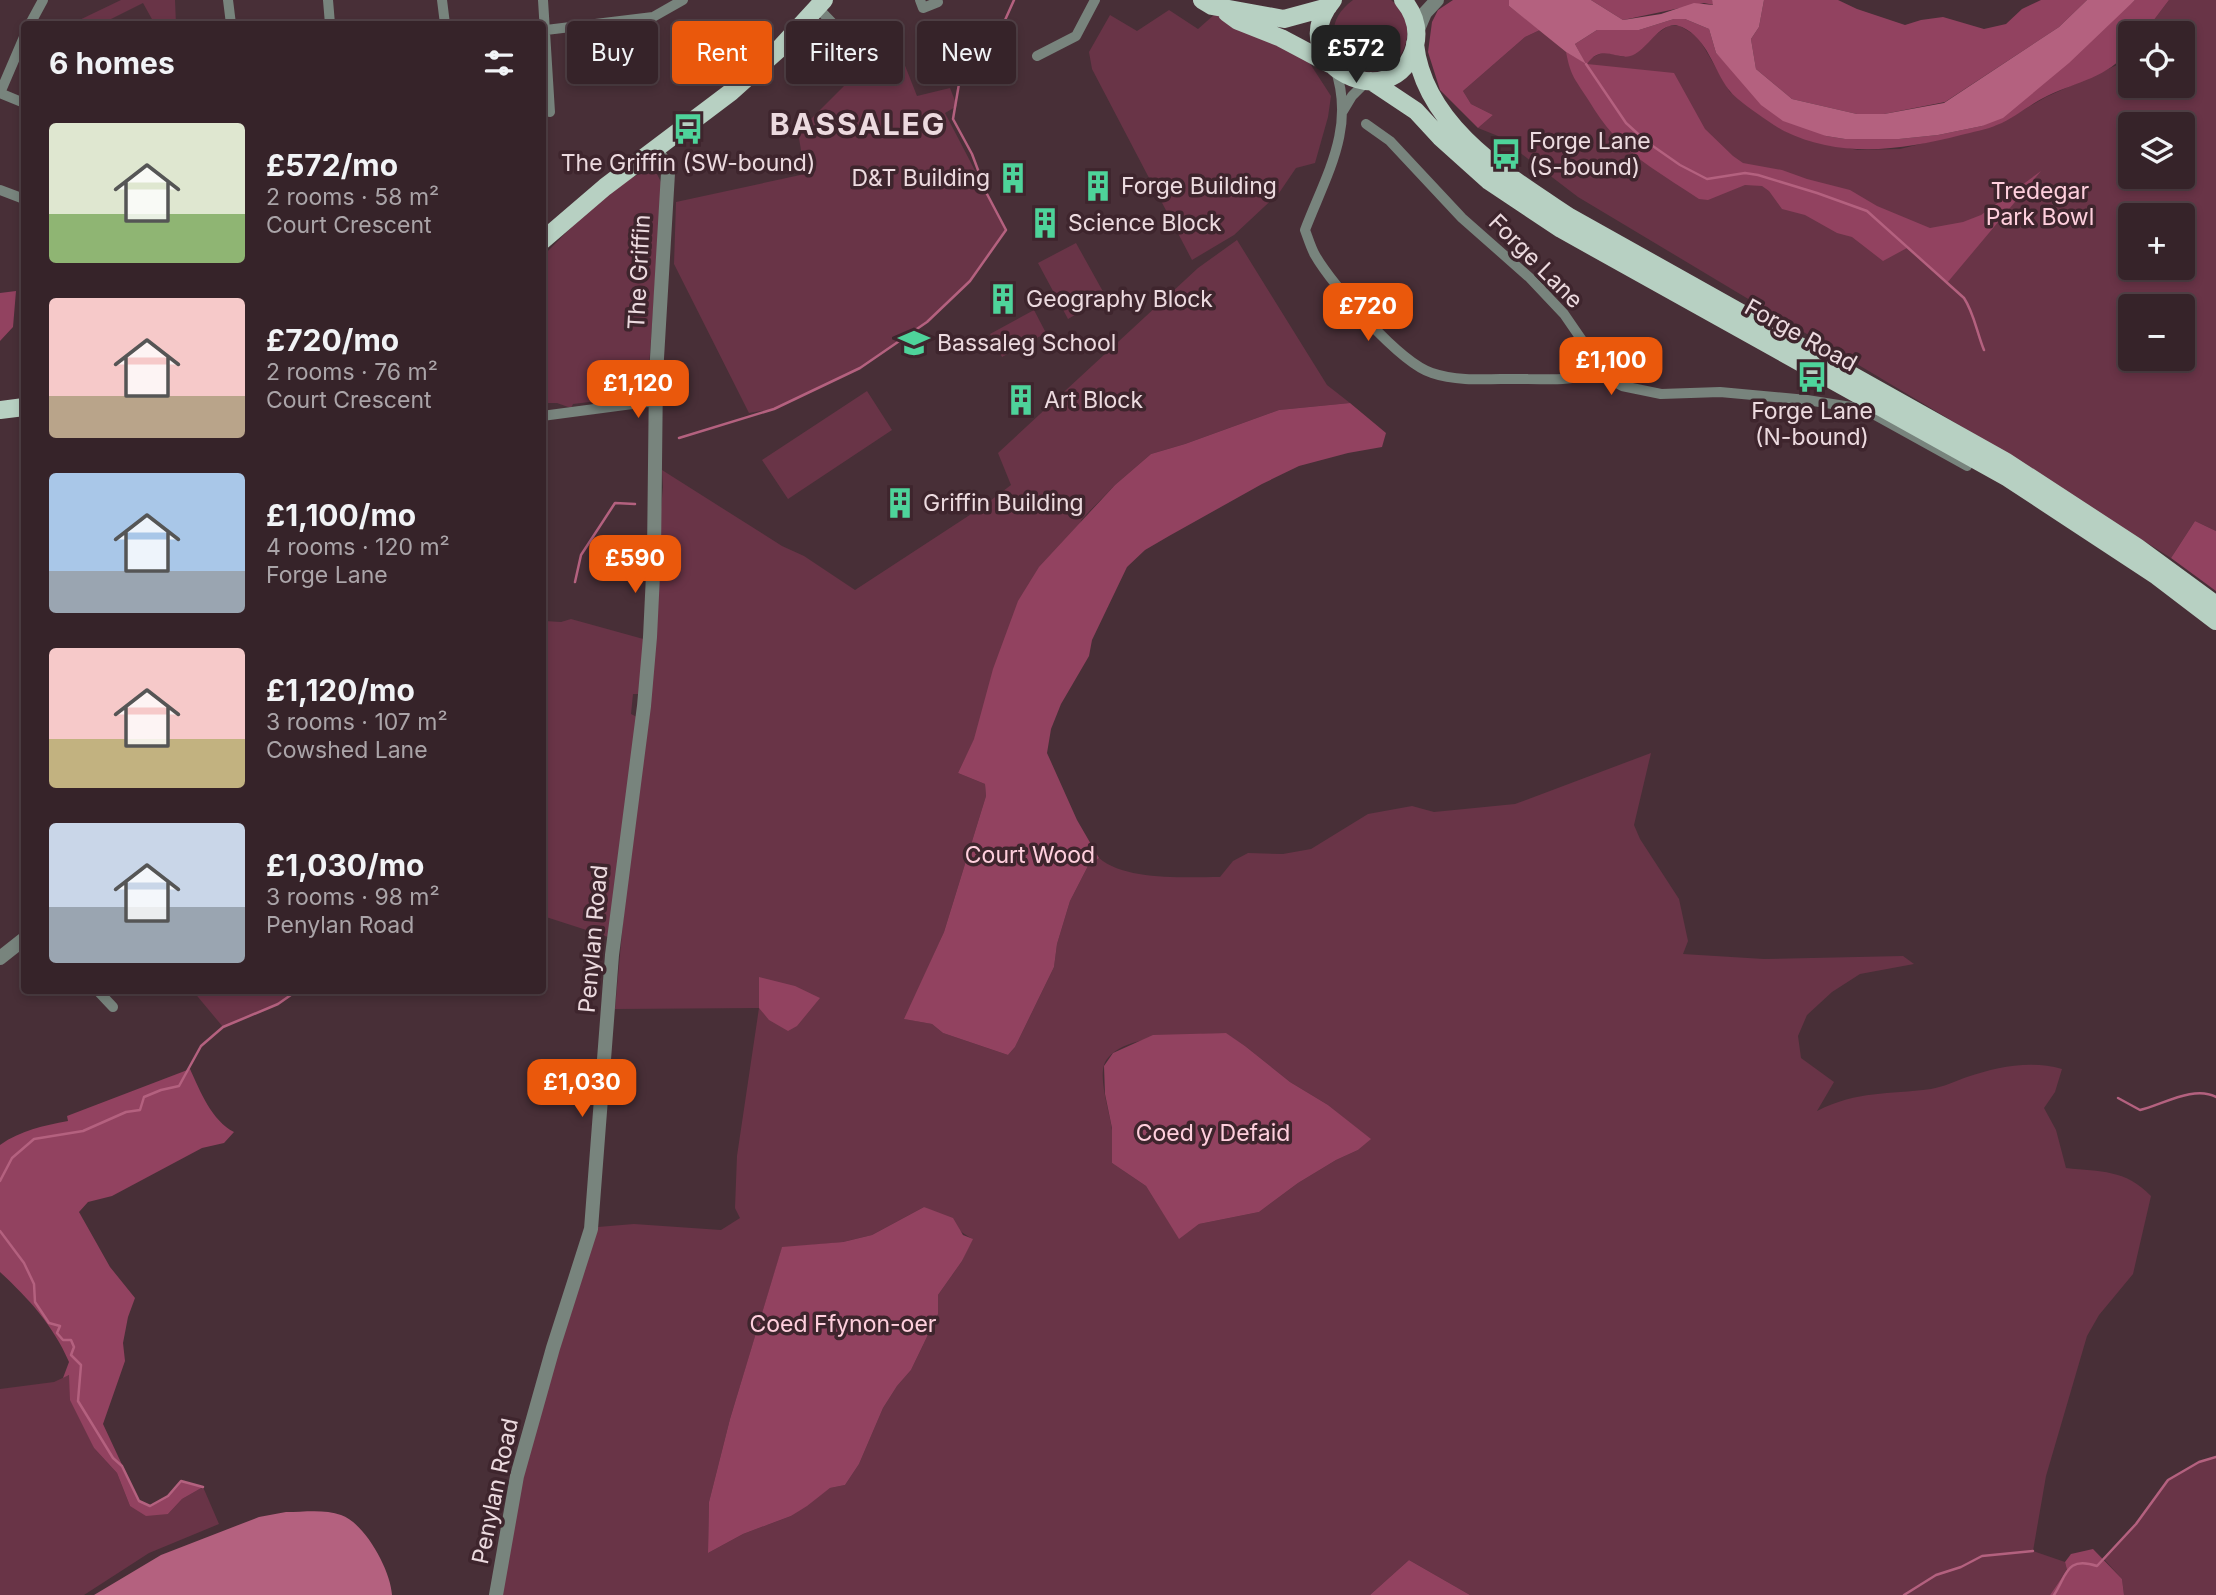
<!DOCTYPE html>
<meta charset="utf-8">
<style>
:root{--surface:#362329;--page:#412f35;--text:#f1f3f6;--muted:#aaa4a8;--line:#504046;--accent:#ea580c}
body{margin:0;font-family:Inter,sans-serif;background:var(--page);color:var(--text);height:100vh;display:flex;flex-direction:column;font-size:26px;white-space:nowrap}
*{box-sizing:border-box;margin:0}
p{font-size:23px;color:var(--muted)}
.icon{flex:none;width:38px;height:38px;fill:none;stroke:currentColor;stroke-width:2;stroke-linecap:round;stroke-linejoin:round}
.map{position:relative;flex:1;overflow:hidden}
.details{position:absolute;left:21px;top:21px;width:525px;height:973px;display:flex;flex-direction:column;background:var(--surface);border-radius:7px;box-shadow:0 4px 10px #0003,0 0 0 2px var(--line)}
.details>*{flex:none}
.hud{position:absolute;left:567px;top:21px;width:665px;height:63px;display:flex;gap:14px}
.buttons{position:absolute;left:2118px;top:21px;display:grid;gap:14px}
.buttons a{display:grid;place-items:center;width:77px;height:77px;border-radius:7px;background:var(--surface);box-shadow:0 4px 10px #0003,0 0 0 2px var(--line);font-size:35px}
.price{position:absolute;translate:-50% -60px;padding:0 16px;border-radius:14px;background:var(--accent);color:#fff;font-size:23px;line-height:46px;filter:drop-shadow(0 2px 4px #0008)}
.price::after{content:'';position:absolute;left:50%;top:42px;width:21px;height:16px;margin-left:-10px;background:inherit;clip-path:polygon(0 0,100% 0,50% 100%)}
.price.current{background:#222;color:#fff}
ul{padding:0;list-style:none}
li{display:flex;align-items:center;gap:21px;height:175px;padding:0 28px}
li span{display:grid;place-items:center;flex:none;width:196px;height:140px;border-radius:7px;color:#555}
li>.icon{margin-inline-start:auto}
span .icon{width:84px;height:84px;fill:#fffc;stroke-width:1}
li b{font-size:30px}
h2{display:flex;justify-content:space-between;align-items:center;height:84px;padding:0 28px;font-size:30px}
.chip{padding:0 24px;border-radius:7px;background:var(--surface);box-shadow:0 4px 10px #0003,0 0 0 2px var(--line);font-size:24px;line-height:63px}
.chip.current{background:var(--accent);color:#fff}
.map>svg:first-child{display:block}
</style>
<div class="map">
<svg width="2216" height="1595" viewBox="0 0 2216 1595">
<rect width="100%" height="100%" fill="#482f37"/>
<path fill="#693447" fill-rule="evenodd" d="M121,0H175L176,24H152L153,21L143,3L101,24H71Z
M1353,0H1391C1403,10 1410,21 1407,37C1396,105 1292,45 1353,0Z
M2169,0H2216V531L2195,521L2171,558L1984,440L1578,197L1498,136L1478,128L1493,115L1471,104L1463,91L1525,37L1540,30L1566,52L1591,58L1604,52L1624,57L1668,26H1680L1698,37L1730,92L1771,122L1785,131L1821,143L1858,150L1900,149L1997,125L2046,97L2117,65L2130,50V86H2182V33H2144ZM2130,124H2182V177H2130ZM2130,215H2182V268H2130ZM2130,306H2182V359H2130Z
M1169,10L1198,29L1215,14L1267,37L1307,59L1331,96L1328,117L1315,163L1296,168L1279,193L1234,235L1192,260L1092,69L1089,52L1110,15L1137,31Z
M891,49H895L900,53L917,96L950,88L957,106L945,113L1006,230L970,281L927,322L860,368L774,409L749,413L674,264L676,202L805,174L798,132L853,77Z
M655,170L662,184L647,395L573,404L571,408L557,403H543V256C569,231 619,173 655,170Z
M1237,240L1327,385L1350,403L1279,410L1185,444L1151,454L1115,485L1082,519L958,773L985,784L986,796L944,932L905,1019L932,1024L943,1033L1008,1055L1015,1047L1054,967L1057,944L1070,901L1088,866L1099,858C1125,881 1186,877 1220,877L1233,861L1248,853L1283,854L1311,849L1368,814L1412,806L1434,812L1515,804L1651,753L1634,825L1640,839L1679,899L1688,941L1683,954L1764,959L1903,956L1914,964L1860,974L1832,992L1807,1015L1798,1036L1801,1058L1834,1082L1817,1111C1859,1090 1887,1095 1931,1089C1943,1087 1956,1081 1967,1077C1998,1067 2029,1060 2062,1069L2055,1092L2044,1108L2056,1130L2066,1168C2101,1172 2125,1169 2151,1196L2133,1274L2099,1315L2087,1336L2046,1476L2033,1551L2065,1562L2067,1570L2050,1595H1470L1409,1560L1370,1595H502L523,1474L557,1349L598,1227L634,1224L721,1230L740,1218L735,1208L737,1156L759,1008L615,1009L663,487L662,470L782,546L804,556L855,590L982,507L1011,485L998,453L1198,268ZM1225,1033L1245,1046L1290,1082L1328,1105L1370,1139L1358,1150L1336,1160L1298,1183L1259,1212L1199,1224L1179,1238L1146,1186L1112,1163C1112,1152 1113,1141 1112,1130C1110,1113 1099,1082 1104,1065C1116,1032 1197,1035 1225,1033ZM924,1207L972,1239L962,1261L938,1295V1314L911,1370L897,1386L883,1408L859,1464L845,1485L830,1488L791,1516L743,1534L708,1553L709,1502L730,1419L782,1248L843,1242L872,1235Z
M1076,243L1106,297L1068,319L1038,263Z
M1034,310L1046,333L1002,357L990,334Z
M867,391L892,430L788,499L762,460Z
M571,619L647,640L641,694H633L631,714L637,717L608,937L543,916V625L544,621L561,622Z
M193,991H298L278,1004L223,1027Z
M69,1375L94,1448L117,1473L130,1506L168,1514L182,1499L203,1487L219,1524L149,1553L84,1595H0V1389L54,1382Z
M2216,1457V1595H2124L2122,1579L2103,1558L2136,1524L2168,1480L2199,1462Z"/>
<path fill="#924260" d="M1453,0H1509V6L1540,30L1525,37L1463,91L1471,104L1493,115L1478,128L1440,90L1428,52L1432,22L1438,10Z
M1591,0H1712L1714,5L1704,3L1623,20Z
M1764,0H1838L1857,9L1905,25L1921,20L1943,17L1984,29L2006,24L2022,9L2041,0H2087L2059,27L1945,102L1884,114H1857L1792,99L1756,69L1751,39L1759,27Z
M2135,0H2169L2144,33H2130V50C2106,78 2079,81 2047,96C2030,104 2015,118 1997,125C1986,130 1972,132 1961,135C1903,150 1841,159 1784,131C1773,125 1736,100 1729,90C1713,69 1708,39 1682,27C1662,18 1650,46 1635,54C1619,64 1603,41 1587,64L1674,73L1705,129L1733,156L1743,163L1782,170L1807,179L1850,190L1877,206L1930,228L1963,222L1981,215L2041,171L1947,283L1907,248L1883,261L1852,237L1837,233L1805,215L1782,209L1769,191L1762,186L1745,185L1708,200L1699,199C1650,166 1620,153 1589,101C1576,80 1571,78 1566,52L1585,63L1575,44L1597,30H1639L1674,19H1685L1709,29L1716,53L1734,72L1826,136L1845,139H1899L1938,135L1982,126Z
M16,291L13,327L0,341V293Z
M1350,403L1386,433L1382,447L1348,453L1299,466L1262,484L1169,536L1145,550L1127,567L1092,640L1089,656L1061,704L1051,729L1047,753L1077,820L1099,858L1088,866L1070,901L1057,944L1054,967L1015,1047L1008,1055L943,1033L932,1024L904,1019L944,932L986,796L985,784L958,773L974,739L993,669L1018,601L1039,567L1115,485L1151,454L1185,444L1279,410Z
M2195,521L2216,531V591L2171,558Z
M759,977L795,986L820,998L797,1026L788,1031L769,1020L759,1008Z
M1226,1033L1245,1046L1290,1082L1328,1105L1371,1139L1358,1150L1336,1160L1298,1183L1259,1212L1199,1224L1179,1239L1146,1186L1112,1163V1128L1105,1094L1104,1066L1113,1053L1153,1035Z
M190,1069C200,1091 212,1121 234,1132L224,1143L202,1148L112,1196L88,1202L79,1212L110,1267L135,1298L128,1317L123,1343L125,1361L103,1424L139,1501L151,1506L168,1496L181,1481L203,1487L182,1499L168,1514L146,1516L130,1506L117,1473L94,1448L70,1400L69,1375L63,1378L69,1362C53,1325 29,1299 0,1272V1145C21,1130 43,1126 68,1121L67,1116Z
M924,1207L953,1218L963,1235L973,1239L962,1261L938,1295V1314L911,1370L897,1386L883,1408L859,1464L845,1485L830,1488L807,1506L791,1516L743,1534L708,1553L709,1502L730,1419L782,1247L843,1242L872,1235Z
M2093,1549L2122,1579L2124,1595H2050L2067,1570L2065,1562L2071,1554Z
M1409,1560L1470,1595H1370Z"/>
<path fill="#b4617f" d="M1509,0H1591L1623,20L1661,14L1694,3L1713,5L1712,0H1764L1759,27L1751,39L1756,69L1792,99L1857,114H1884L1944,103L2059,27L2087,0H2135L2069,63L2003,118L1982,126L1938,135L1899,139H1845L1826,136L1783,121L1761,105L1723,61L1716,53L1709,29L1685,19H1674L1639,30H1597L1575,44L1586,64L1566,52L1509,6Z
M286,1512C304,1512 325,1509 341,1515C365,1523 391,1571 392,1595H94L161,1555L259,1517Z"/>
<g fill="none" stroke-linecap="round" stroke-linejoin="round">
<path stroke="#b4617f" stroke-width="2.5" d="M1586,64L1626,123L1647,142L1680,165L1707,179L1745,173L1758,175L1817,193L1867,211L1964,298C1974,313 1977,333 1984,350
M679,438L774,409L860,368L927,322L970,281L1006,230L987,194L972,154L953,119L960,78L976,53L993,47L1014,0
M575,582L581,555L615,503L635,504
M2118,1098L2140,1110C2162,1105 2194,1085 2216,1097
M0,1181L12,1158L34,1139L83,1131L126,1112L140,1110L144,1097L161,1090L179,1086L201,1046L223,1027L278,1004L298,990
M0,1231L24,1263L34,1284L35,1302L49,1323L60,1326L57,1333L63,1340H71L74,1347L71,1355L81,1365L78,1401L113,1458L122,1466L139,1501L150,1506L168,1496L181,1481L203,1487
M1904,1595L1936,1575L1961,1567L1982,1556L2033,1551
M2054,1595C2067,1575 2066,1556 2097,1566L2136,1524L2168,1480L2199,1462L2216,1457"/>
<path stroke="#78847d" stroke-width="10" d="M228,0L231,24
M328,0L330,24
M442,0L445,24
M543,0L550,112
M920,0L923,8L938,2
M817,7L839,30
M30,24L43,0
M546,30L653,17L683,0
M1037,56L1076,36L1095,0
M1335,68C1356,128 1326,175 1305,230C1308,238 1311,248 1315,255C1332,285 1400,363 1432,373C1461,383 1497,378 1528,379C1553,379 1580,383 1600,366
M0,93L24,37
M0,93L24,103
M1343,111L1352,96L1367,81
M1366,124L1390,141L1462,218L1530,278L1564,314L1608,378L1622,386L1661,394L1720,392L1807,400L1864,409L1967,466
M0,190L24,199
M542,416L655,401
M97,990L113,1007"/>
<path stroke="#78847d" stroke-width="14" d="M1416,34L1425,13L1437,0
M0,958L24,939
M496,1595L517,1476L553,1348L591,1229L612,955L644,706L650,637L654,554L656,375L668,173L665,163L655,149"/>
<path stroke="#b7d0c2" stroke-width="18" d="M1202,0L1212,6L1284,19L1328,7
M1333,0C1279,64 1395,120 1415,46C1419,29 1414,13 1403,0
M1227,13L1238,21L1281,38L1330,64
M1415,44C1424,126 1505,174 1568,216L2005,461L2137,547L2216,605
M1371,81L1416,111L1440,137L1489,181L1561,229L2008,478L2157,576L2216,621
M542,241L605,187L731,92L778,50L824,0
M0,410L24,407"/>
</g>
<defs>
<symbol id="bus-bare" viewBox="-9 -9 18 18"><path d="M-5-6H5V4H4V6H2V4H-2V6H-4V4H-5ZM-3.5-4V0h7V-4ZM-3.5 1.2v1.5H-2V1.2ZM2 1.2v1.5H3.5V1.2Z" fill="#4ed39a" stroke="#3e252d" stroke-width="2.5" paint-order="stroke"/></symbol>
<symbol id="building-bare" viewBox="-9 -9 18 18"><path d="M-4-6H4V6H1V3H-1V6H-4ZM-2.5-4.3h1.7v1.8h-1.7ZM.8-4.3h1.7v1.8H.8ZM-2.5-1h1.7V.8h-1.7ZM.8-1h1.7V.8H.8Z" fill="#4ed39a" stroke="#3e252d" stroke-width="2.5" paint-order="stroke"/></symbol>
<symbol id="school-bare" viewBox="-9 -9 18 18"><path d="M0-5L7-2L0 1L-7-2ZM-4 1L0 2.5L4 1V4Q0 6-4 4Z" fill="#4ed39a" stroke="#3e252d" stroke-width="2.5" paint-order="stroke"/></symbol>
</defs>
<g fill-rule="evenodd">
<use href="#bus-bare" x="666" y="107" width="44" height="44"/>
<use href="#bus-bare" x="1484" y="132" width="44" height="44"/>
<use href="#building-bare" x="991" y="156" width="44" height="44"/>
<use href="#building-bare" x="1076" y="164" width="44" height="44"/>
<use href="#building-bare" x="1023" y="201" width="44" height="44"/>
<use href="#building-bare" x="981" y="277" width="44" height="44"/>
<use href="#school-bare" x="892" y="321" width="44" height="44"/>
<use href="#bus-bare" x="1790" y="355" width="44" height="44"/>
<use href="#building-bare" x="999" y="378" width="44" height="44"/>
<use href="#building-bare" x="878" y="481" width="44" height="44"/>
</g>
<g text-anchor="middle" stroke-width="7" stroke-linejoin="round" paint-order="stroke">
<g font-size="23" fill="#ecdadf" stroke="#3e252d" text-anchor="start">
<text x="1529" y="149">Forge Lane<tspan x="1529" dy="26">(S-bound)</tspan></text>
<text x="688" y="171" text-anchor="middle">The Griffin (SW-bound)</text>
<text x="990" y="186" text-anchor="end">D&amp;T Building</text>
<text x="1121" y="194">Forge Building</text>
<text x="1068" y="231">Science Block</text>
<text x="1026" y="307">Geography Block</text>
<text x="937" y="351">Bassaleg School</text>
<text x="1044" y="408">Art Block</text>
<text x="1812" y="419" text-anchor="middle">Forge Lane<tspan x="1812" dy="26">(N-bound)</tspan></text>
<text x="923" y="511">Griffin Building</text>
</g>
<g font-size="23" fill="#ffcfdd" stroke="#3e252d">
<text x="2040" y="199">Tredegar<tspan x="2040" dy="26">Park Bowl</tspan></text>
<text x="1030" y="863">Court Wood</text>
<text x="1213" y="1141">Coed y Defaid</text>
<text x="843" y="1332">Coed Ffynon-oer</text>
</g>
<g font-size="23" fill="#ecdadf" stroke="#3e252d">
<text transform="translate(1536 261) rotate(45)" y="8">Forge Lane</text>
<text transform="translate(639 272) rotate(-87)" y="8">The Griffin</text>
<text transform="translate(1801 335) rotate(29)" y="8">Forge Road</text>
<text transform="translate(593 939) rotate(-85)" y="8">Penylan Road</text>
<text transform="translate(495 1491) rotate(-78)" y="8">Penylan Road</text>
</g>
<g font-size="30" font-weight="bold" letter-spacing="2" fill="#ecdadf" stroke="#3e252d">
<text x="858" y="135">BASSALEG</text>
</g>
</g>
</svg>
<div class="buttons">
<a><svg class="icon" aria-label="locate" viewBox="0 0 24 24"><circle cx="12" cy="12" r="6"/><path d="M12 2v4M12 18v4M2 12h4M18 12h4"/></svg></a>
<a><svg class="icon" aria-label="layers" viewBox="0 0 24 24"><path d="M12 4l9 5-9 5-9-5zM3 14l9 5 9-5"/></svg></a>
<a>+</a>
<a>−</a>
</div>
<b class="price current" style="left:1356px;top:85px">£572</b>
<b class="price" style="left:1368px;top:343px">£720</b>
<b class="price" style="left:1611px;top:397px">£1,100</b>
<b class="price" style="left:638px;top:420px">£1,120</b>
<b class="price" style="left:635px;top:595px">£590</b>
<b class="price" style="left:582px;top:1119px">£1,030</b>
<div class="hud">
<a class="chip">Buy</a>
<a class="chip current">Rent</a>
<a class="chip">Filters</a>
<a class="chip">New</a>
</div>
<section class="details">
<h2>6 homes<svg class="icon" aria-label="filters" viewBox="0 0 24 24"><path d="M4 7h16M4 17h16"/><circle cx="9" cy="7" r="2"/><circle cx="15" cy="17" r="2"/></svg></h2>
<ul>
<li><span style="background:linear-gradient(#dfe7d0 65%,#8fb573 0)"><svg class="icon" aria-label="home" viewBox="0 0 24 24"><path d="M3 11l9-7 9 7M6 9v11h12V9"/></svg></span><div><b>£572/mo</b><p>2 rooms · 58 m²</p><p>Court Crescent</p></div></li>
<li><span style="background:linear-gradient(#f6c9c9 70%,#b9a48a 0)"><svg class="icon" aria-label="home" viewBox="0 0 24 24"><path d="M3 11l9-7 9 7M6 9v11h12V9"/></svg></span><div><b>£720/mo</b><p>2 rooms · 76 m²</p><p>Court Crescent</p></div></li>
<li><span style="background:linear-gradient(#a9c7e8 70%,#9aa5b1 0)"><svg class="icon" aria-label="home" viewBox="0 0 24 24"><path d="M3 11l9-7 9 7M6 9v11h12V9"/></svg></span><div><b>£1,100/mo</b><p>4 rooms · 120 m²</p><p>Forge Lane</p></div></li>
<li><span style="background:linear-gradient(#f6c9c9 65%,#c2b280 0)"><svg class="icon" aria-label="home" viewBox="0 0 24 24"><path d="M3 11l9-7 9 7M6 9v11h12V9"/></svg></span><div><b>£1,120/mo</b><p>3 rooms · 107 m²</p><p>Cowshed Lane</p></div></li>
<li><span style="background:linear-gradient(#c9d6e8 60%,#9aa5b1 0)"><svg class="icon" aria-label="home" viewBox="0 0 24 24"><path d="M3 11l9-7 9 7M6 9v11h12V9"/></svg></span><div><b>£1,030/mo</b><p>3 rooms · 98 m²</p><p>Penylan Road</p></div></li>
</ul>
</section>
</div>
